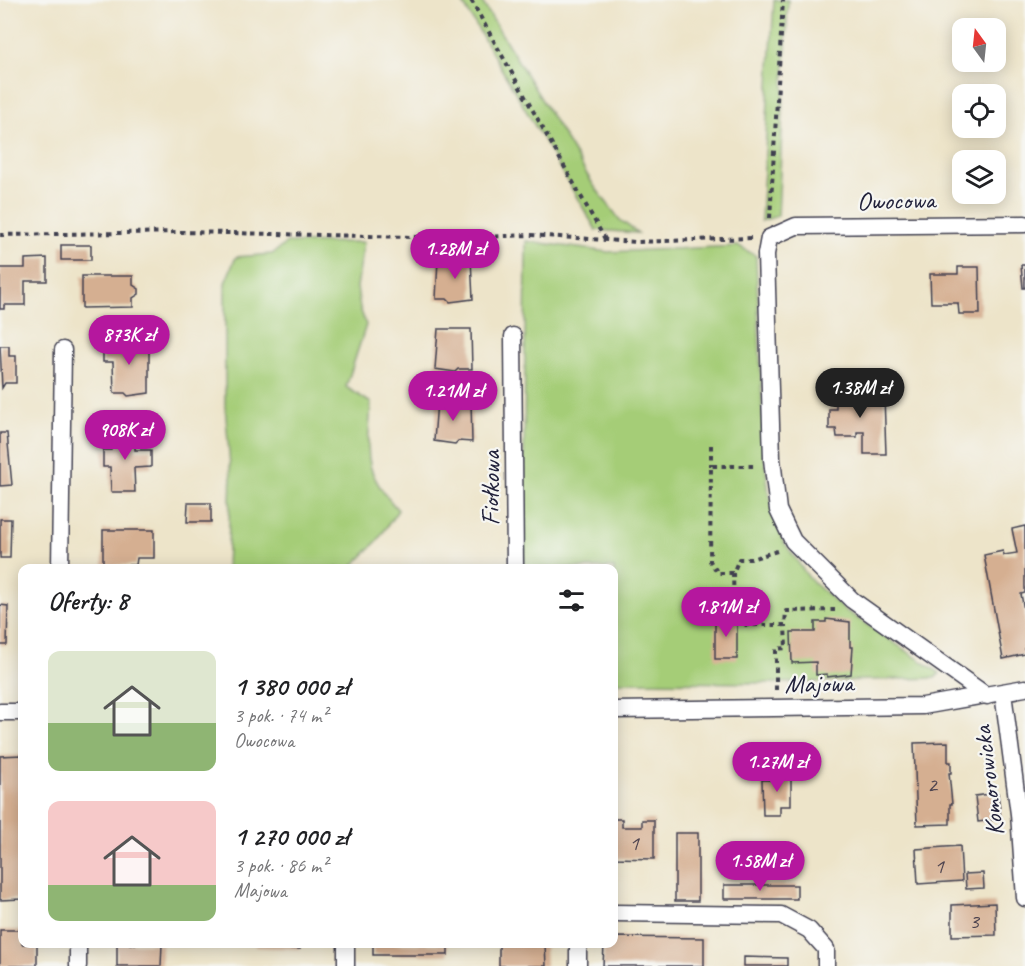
<!DOCTYPE html>
<html lang="pl">
<meta charset="utf-8">
<style>
:root{--surface:#fff;--page:#f2f2f2;--text:#202124;--muted:#757577;--accent:#b5179e}
body{margin:0;font-family:Caveat,sans-serif;background:var(--page);color:var(--text);height:100vh;display:flex;flex-direction:column;font-size:22px;white-space:nowrap}
*{box-sizing:border-box;margin:0}
p{font-size:20px;color:var(--muted)}
.icon{flex:none;width:33px;height:33px;fill:none;stroke:currentColor;stroke-width:2;stroke-linecap:round;stroke-linejoin:round}
.map{position:relative;flex:1;overflow:hidden}
.sheet{position:absolute;left:18px;top:564px;width:600px;height:384px;display:flex;flex-direction:column;background:var(--surface);border-radius:12px;box-shadow:0 3px 15px #0003}
.sheet>*{flex:none}
.needle{width:39px;rotate:345deg}
.fabs{position:absolute;left:952px;top:18px;display:grid;gap:12px}
.fabs a{display:grid;place-items:center;width:54px;height:54px;border-radius:12px;background:var(--surface);box-shadow:0 3px 15px #0003;font-size:30px}
.price{position:absolute;translate:-50% -51px;padding:0 14px;border-radius:21px;background:var(--accent);color:#fff;font-size:20px;line-height:39px;filter:drop-shadow(0 2px 3px #0008)}
.price::after{content:'';position:absolute;left:50%;top:36px;width:18px;height:14px;margin-left:-9px;background:inherit;clip-path:polygon(0 0,100% 0,50% 100%)}
.price.current{background:#222;color:#fff}
ul{padding:0;list-style:none}
li{display:flex;align-items:center;gap:18px;height:150px;padding:0 30px}
li span{display:grid;place-items:center;flex:none;width:168px;height:120px;border-radius:12px;color:#555}
li>.icon{margin-inline-start:auto}
span .icon{width:72px;height:72px;fill:#fffc;stroke-width:1}
li b{font-size:26px}
h2{display:flex;justify-content:space-between;align-items:center;height:72px;padding:0 30px;font-size:26px}
.map>svg:first-child{display:block}
</style>
<div class="map">
<svg width="1025" height="966" viewBox="0 0 1025 966">
<rect width="100%" height="100%" fill="#f6f6f2"/>
<filter id="ink" filterUnits="userSpaceOnUse"><feTurbulence type="fractalNoise" baseFrequency=".0167" numOctaves="2"/><feDisplacementMap in="SourceGraphic" scale="12" xChannelSelector="R" yChannelSelector="G"/><feConvolveMatrix kernelMatrix="1 2 1 2 8 2 1 2 1" color-interpolation-filters="sRGB"/></filter>
<filter id="wash" filterUnits="userSpaceOnUse"><feTurbulence type="fractalNoise" baseFrequency=".008" numOctaves="4" result="noise"/><feDisplacementMap in="SourceGraphic" scale="24" xChannelSelector="R" yChannelSelector="G"/><feGaussianBlur stdDeviation="1.35" result="paint"/><feColorMatrix in="noise" values="0 0 0 0 0 0 0 0 0 0 0 0 0 0 0 0 0 1.4 0 .05"/><feComposite in="paint" operator="in"/></filter>
<g filter="url(#wash)">
<rect width="100%" height="100%" fill="#ede4c9"/>
<path fill="#a5cd77" stroke="#647859" stroke-width="1.5" d="M461,0H481L594,186L620,220L638,233L596,230Z
M774,0H788L778,216L761,221Z
M526,241L608,252L739,246L756,256L764,453L769,495L783,541L809,578L843,609L940,673L935,678L777,683L614,682V568H523Z
M364,242L357,287L360,308L366,325L346,387L371,403C368,456 360,467 398,510L378,540L351,568H227L231,478L225,405V283L236,257L272,254L287,243Z"/>
<g id="blocks">
<path fill="#d5af91" d="M61,245H91V260H61Z
M47,258V281H25V305H4V309H0V268H25V259Z
M438,259H471L473,299L450,302L447,299H436Z
M1021,265H1025V288H1023Z
M958,267H979L980,314H959L958,303H931L930,274H958Z
M82,276H133V285L139,289V294L133,298V307L82,308Z
M438,329H471L472,369H458L455,372L435,369Z
M144,340V343L149,344V393L128,396L125,393H114L113,362H103V341Z
M0,346H9V356H16V383H5L2,388Z
M836,390H856V396H884L886,454H864V432H857V437H837L836,429H829V409H836Z
M437,401H471L472,442L458,441L455,444L434,441Z
M110,432H135V450H151V467L134,468L135,492H111L110,467H103V450H111Z
M0,433H7L12,485L0,486Z
M188,503H211V522H187Z
M0,519H11L10,558H0Z
M1025,526V593L1021,594L1025,615V654L1003,659L984,555L1003,551L1004,555L1017,553L1012,529Z
M103,530H154V558H137L136,565H103Z
M0,605L8,606L7,645H0Z
M715,617H737V659H715Z
M826,619L850,622V647H853L851,674L827,677V674L816,675V662L792,663L791,632H815V622H826Z
M948,742V762H951V773H949L952,804H950V824L917,825L914,743Z
M22,755V899L0,900V756Z
M772,772H791V806H780V815H763L762,780H773Z
M998,793L1001,819L978,822L975,796Z
M614,819H622V827H642V820H654V859L614,858Z
M675,833H698V901H675Z
M960,846L962,881L918,884L916,849Z
M983,873L984,888L966,889L965,874Z
M724,885H797V899H724Z
M995,903L996,935L952,936V905Z
M0,930H22V944H37V966H0Z
M614,937L704,938V966H603L604,944H614Z
M117,944H162L161,966H117Z
M256,944H300V949L256,947Z
M373,944H448V955H373Z
M499,944H545L546,966H499Z
M744,957L787,958V966H744Z"/>
</g>
</g>
<g filter="url(#ink)">
<use href="#blocks" fill-opacity="0" stroke="#403f50" stroke-width="1.5"/>
<g fill="none" stroke-linecap="round" stroke-linejoin="round">
<defs>
<path id="street" d="M513,336L515,568
M60,568L63,350
M1003,693L1019,814L1025,898
M987,696L852,600L793,541L778,510L772,459L766,254L769,238L796,226L1025,224
M614,710L923,706L1025,688
M0,712H22
M614,913L781,915L809,930L826,949V966
M78,944V966
M346,944V966
M578,944V966"/>
</defs>
<use href="#street" stroke="#403f50" stroke-width="19"/>
<path stroke="#403f50" stroke-width="4" stroke-dasharray="4.5 4.5" stroke-linecap="butt" d="M471,0L606,241
M770,218L783,0
M0,235L183,232L459,238L530,235L636,242L752,238
M711,445V466
M777,551L751,559H739L733,573L734,612H742V625H785L786,611L835,610
M733,573H718L710,561L711,466H754
M776,690V649L786,648L785,625"/>
<use href="#street" stroke="#fff" stroke-width="16"/>
</g>
</g>
<g text-anchor="middle" stroke-width="4.5" stroke-linejoin="round" paint-order="stroke">
<g font-size="22" fill="#4f4550">
<text x="932" y="792">2</text>
<text x="634" y="850">1</text>
<text x="939" y="873">1</text>
<text x="974" y="928">3</text>
</g>
<g font-size="26" fill="#22223b" stroke="#f6f6f2">
<text transform="translate(896 200) rotate(-1)" y="9">Owocowa</text>
<text transform="translate(490 488) rotate(-90)" y="9">Fiołkowa</text>
<text transform="translate(819 683) rotate(-1)" y="9">Majowa</text>
<text transform="translate(988 781) rotate(-97)" y="9">Komorowicka</text>
</g>
</g>
</svg>
<div class="fabs">
<a><svg class="needle" viewBox="-14 -14 28 28"><path d="M0-13l5 13h-10z" fill="#e53935"/><path d="M0 13l5-13h-10z" fill="#757577"/></svg></a>
<a><svg class="icon" aria-label="locate" viewBox="0 0 24 24"><circle cx="12" cy="12" r="6"/><path d="M12 2v4M12 18v4M2 12h4M18 12h4"/></svg></a>
<a><svg class="icon" aria-label="layers" viewBox="0 0 24 24"><path d="M12 4l9 5-9 5-9-5zM3 14l9 5 9-5"/></svg></a>
</div>
<b class="price" style="left:455px;top:280px">1.28M zł</b>
<b class="price" style="left:129px;top:366px">873K zł</b>
<b class="price current" style="left:860px;top:419px">1.38M zł</b>
<b class="price" style="left:453px;top:422px">1.21M zł</b>
<b class="price" style="left:125px;top:461px">908K zł</b>
<b class="price" style="left:726px;top:638px">1.81M zł</b>
<b class="price" style="left:777px;top:793px">1.27M zł</b>
<b class="price" style="left:760px;top:892px">1.58M zł</b>
<section class="sheet">
<h2>Oferty: 8<svg class="icon" aria-label="filters" viewBox="0 0 24 24"><path d="M4 7h16M4 17h16"/><circle cx="9" cy="7" r="2"/><circle cx="15" cy="17" r="2"/></svg></h2>
<ul>
<li><span style="background:linear-gradient(#dfe7d0 60%,#8fb573 0)"><svg class="icon" aria-label="home" viewBox="0 0 24 24"><path d="M3 11l9-7 9 7M6 9v11h12V9"/></svg></span><div><b>1 380 000 zł</b><p>3 pok. · 74 m²</p><p>Owocowa</p></div></li>
<li><span style="background:linear-gradient(#f6c9c9 70%,#8fb573 0)"><svg class="icon" aria-label="home" viewBox="0 0 24 24"><path d="M3 11l9-7 9 7M6 9v11h12V9"/></svg></span><div><b>1 270 000 zł</b><p>3 pok. · 86 m²</p><p>Majowa</p></div></li>
</ul>
</section>
</div>
